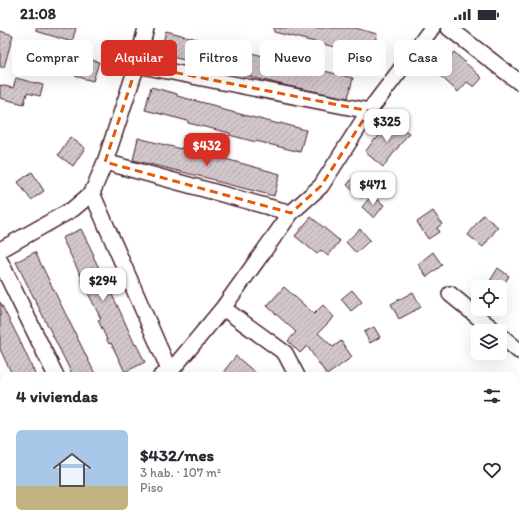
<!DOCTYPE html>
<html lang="es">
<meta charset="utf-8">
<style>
:root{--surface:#fff;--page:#f7f7f7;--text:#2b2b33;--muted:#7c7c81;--accent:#d93025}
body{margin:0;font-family:Itim,sans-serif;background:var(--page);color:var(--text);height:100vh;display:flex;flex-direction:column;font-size:15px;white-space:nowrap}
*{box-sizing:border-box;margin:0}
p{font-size:13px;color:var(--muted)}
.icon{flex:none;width:22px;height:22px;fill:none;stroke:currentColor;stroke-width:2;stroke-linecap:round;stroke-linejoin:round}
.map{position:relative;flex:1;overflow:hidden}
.details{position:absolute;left:0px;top:344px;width:519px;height:156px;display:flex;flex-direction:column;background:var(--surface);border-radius:12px 12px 0 0;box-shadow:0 4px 16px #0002}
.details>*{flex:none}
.banner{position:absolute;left:12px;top:12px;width:495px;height:36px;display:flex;gap:8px}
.fabs{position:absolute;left:471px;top:252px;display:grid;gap:8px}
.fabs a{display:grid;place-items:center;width:36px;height:36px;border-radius:6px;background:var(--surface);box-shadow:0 4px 16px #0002;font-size:20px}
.price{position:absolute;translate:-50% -34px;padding:0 9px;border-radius:8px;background:#fff;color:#222;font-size:13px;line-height:26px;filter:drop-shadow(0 1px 2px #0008)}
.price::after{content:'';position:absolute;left:50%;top:24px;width:12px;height:9px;margin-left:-6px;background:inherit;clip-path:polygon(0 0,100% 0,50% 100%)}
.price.on{background:var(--accent);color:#fff}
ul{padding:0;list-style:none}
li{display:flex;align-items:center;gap:12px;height:100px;padding:0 16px}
li span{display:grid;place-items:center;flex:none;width:112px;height:80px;border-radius:6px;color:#555}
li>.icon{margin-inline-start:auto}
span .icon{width:48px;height:48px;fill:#fffc;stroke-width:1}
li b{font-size:17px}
h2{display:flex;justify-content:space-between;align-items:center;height:48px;padding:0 16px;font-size:17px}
.chip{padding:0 14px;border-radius:6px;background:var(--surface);box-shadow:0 4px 16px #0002;font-size:14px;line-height:36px}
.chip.on{background:var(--accent);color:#fff}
.status{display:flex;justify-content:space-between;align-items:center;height:28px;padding:0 20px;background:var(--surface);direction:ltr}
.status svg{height:11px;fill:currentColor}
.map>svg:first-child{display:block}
</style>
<div class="status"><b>21:08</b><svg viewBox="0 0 49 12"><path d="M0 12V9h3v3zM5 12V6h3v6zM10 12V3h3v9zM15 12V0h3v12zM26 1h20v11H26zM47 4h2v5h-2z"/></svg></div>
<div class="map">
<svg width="519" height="500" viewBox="0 0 519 500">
<defs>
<pattern id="building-hatch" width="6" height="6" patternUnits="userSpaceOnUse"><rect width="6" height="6" fill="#d2c7cb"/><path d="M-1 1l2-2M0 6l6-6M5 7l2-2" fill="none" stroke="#b6aaae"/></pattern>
</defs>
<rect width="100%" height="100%" fill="#fff"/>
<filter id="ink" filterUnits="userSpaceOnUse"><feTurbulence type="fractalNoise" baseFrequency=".025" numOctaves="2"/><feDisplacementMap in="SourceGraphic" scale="8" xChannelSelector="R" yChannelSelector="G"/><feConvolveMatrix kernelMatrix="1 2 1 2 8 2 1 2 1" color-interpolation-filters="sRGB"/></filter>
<g filter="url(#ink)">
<path fill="url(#building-hatch)" stroke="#4a1f2b" d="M36,0H76L72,14L36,3Z
M274,0H355L377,6L371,28L274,4Z
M0,3L13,7L4,39H0Z
M166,3L251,25L353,50L348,70L283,57L160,26Z
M454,24L482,50L474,59L467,54L458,64L436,44Z
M80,29L99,34L93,53L75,48Z
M16,50L43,57L40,68L27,65L24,76L0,70V57L13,60Z
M151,59L177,66V68L220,79V81L279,96L280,95L306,102L300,124L256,113V114L229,107L230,105L188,95V93L145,82Z
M390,92L409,105L383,139L365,124L375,111L376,112Z
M70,109L85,120L73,138L58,127Z
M138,110L181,121L182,119L280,146L274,168L215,153V152L133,132Z
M32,144L44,163L31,172L18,154Z
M356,146L370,160L361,170L347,157Z
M372,167L384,177L374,190L362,179Z
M433,183L442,196L437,200L439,204L428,211L417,194Z
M483,187L498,199L483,219L468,207Z
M311,189L340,213L328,228L321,222L317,226L295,208Z
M81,201L94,227L93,228L119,281L135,317L136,316L145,334L125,344L111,315L109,316L98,292L101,291L81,251L82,250L62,210Z
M360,201L370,212L356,225L346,214Z
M35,224L74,303L96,348H73L16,234Z
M433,224L442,237L427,249L418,236Z
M498,240L509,248L501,261L500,259H498L490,253Z
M284,259L314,286L323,277L334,289L318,305L333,319L341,313L352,329L327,347L307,318L300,325L288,313L296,304L267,278Z
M352,262L362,274L351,283L341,271Z
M413,264L421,279L399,291L391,276Z
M0,274L20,313L36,348H13L7,336L0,321Z
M374,299L380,309L370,315L364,304Z
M236,328L259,348H220Z"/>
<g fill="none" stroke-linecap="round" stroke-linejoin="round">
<defs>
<path id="minor" d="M449,0L519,54
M137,37L369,83
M105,134L291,185
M92,165L170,344
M0,222L73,181L92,165L105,134L137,37L146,0
M0,233L56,348
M450,266L495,303
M223,280L285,325L297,348
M500,307L519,323
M161,348L170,344L223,280L291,185L321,158L369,83L432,0
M515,413L519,411
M0,425L4,423
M376,496L377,500
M330,500L338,496"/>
</defs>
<use href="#minor" stroke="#4a1f2b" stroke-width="18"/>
<use href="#minor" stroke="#fff" stroke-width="15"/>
</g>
</g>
<path fill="none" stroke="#e8590c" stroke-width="3" stroke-dasharray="8 5" stroke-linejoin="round" d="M137,37L369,83L321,158L291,185L105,134Z"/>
</svg>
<div class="fabs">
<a><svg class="icon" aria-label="locate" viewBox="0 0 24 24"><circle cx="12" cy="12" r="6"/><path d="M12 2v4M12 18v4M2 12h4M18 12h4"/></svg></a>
<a><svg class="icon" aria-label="layers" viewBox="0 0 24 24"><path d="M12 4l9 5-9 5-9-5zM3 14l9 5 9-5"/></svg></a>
</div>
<b class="price" style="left:387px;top:115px">$325</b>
<b class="price on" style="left:207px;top:139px">$432</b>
<b class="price" style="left:373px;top:178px">$471</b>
<b class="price" style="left:103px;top:274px">$294</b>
<div class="banner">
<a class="chip">Comprar</a>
<a class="chip on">Alquilar</a>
<a class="chip">Filtros</a>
<a class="chip">Nuevo</a>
<a class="chip">Piso</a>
<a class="chip">Casa</a>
</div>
<section class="details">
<h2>4 viviendas<svg class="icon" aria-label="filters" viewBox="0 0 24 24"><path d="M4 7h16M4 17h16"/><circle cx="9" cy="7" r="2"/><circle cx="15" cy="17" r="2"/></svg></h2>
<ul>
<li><span style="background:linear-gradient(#a9c7e8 70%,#c2b280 0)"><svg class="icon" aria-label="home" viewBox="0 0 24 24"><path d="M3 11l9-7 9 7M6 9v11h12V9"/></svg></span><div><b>$432/mes</b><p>3 hab. · 107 m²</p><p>Piso</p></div><svg class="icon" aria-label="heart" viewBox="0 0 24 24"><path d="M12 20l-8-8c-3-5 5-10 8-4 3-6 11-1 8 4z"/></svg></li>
</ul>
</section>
</div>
